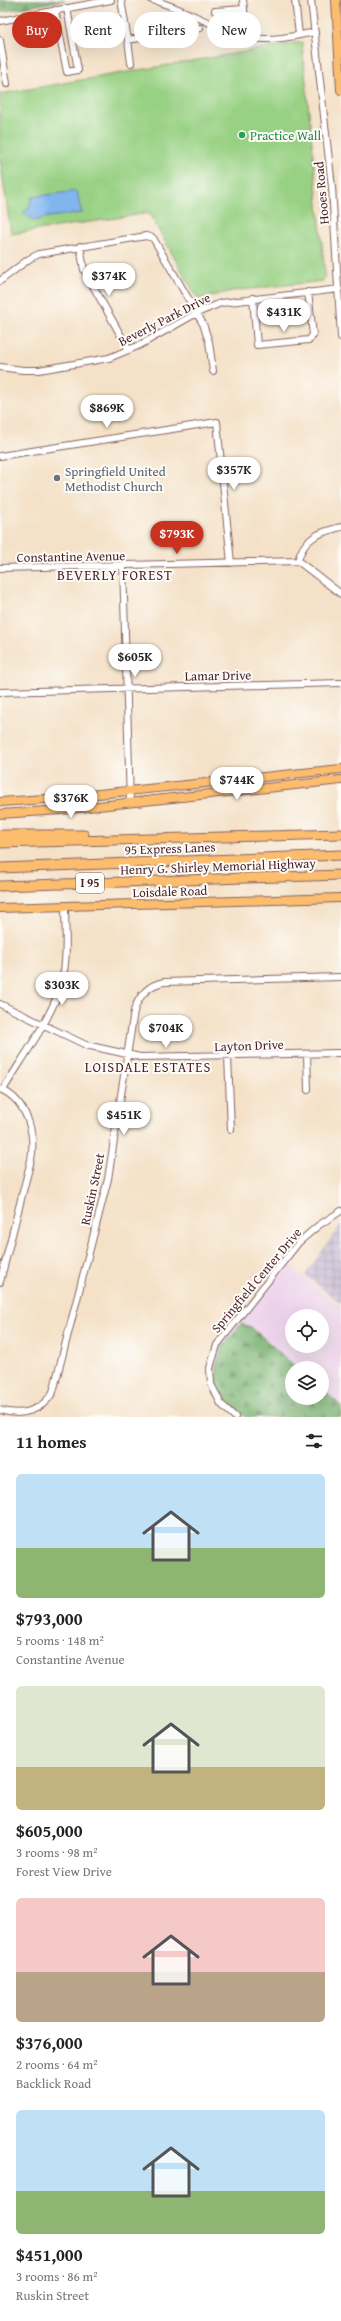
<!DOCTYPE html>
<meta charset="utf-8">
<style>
:root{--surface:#fff;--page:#f6f6f6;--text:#222;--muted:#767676;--accent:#c8321e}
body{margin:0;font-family:"Gentium Book Plus",serif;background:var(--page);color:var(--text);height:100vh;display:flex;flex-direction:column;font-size:15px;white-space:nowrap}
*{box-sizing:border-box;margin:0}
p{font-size:13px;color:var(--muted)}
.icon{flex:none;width:22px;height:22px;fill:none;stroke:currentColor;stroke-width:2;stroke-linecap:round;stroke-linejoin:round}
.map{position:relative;height:1417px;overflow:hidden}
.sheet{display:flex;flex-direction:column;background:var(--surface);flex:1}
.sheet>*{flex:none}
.top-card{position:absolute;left:12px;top:12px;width:317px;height:36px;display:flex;gap:8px}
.buttons{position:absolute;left:285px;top:1309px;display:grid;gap:8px}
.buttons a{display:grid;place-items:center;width:44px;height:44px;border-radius:50%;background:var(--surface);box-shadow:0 4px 16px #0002;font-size:20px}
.price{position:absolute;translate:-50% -34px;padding:0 9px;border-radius:14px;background:#fff;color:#222;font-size:13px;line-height:26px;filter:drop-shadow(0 1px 2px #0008)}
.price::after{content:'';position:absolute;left:50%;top:24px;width:12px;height:9px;margin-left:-6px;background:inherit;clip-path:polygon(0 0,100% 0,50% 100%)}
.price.on{background:var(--accent);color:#fff}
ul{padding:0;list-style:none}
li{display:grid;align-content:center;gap:8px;height:212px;padding:0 16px}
li span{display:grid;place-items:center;height:124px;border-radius:6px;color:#555}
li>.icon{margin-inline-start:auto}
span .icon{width:72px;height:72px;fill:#fffc;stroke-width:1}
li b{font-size:17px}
h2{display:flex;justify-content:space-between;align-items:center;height:48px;padding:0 16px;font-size:17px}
.pill{padding:0 14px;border-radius:18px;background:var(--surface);box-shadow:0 4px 16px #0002;font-size:14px;line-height:36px}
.pill.on{background:var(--accent);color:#fff}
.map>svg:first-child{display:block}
</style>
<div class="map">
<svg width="341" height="1417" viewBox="0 0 341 1417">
<defs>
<pattern id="industrial-grid" width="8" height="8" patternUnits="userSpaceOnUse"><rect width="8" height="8" fill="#cbbfd5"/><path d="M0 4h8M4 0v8" fill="none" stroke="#b0a4b7"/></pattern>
<pattern id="forest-firs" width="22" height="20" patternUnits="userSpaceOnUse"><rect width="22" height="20" fill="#7ab372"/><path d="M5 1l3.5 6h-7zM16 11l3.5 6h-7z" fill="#66915e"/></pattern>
</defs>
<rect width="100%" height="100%" fill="#fdfcf7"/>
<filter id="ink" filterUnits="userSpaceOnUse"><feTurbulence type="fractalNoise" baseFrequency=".025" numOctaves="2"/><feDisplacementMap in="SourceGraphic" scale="8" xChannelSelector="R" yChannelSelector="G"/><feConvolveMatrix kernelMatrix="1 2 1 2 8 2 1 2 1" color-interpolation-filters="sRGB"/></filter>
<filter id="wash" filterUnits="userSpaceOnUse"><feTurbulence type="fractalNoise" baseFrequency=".012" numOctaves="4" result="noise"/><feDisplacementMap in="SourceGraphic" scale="16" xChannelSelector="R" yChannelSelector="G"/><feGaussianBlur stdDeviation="0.9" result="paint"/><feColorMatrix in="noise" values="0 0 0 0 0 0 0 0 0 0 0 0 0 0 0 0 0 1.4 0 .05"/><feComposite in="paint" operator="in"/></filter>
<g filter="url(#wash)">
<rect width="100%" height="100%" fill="#f4e1c7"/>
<path fill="#ecd1ea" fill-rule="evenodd" d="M284,1261L341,1308V1417H239L216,1397L210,1368L222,1337ZM292,1316H322V1346H292ZM292,1368H322V1398H292Z"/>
<path fill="url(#industrial-grid)" d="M341,1224V1304L305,1275Z"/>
<path fill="url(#forest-firs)" stroke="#62694e" d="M0,0H65L0,12Z
M241,1324L251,1327L297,1368H292V1398H322V1389L341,1406V1417H245L226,1401L218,1386L216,1366L223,1346Z"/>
<path fill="#99d184" stroke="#727858" d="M215,32L225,35L224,45L214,42Z
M302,42L325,274L323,281L232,291L200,299L196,296L149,213L11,234L0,159V94Z"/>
<path fill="#80b5ee" stroke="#656a8c" d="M75,191L77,192L82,213L48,217L34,221L23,212L29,209L32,197Z"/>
</g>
<g filter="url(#ink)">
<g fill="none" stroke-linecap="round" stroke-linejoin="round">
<defs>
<path id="minor" d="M121,0L128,40
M152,0C185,8 222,33 253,38C274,41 295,36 315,32
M295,0L299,35
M311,0L332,187L341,337
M244,9L247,36
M55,10L67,72L78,70L67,8
M215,11L244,9L243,0
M0,21L111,0
M0,40L7,84
M131,63L128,40L200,28
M80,246L84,270L129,350
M0,281L29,259L39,254L146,236L153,238L203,324L209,342L213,371
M253,298L257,345L309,340L313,335L308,292
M0,367L23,370H39L109,358L140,345L197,313L221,303L339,289
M0,456L217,422L231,563
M298,561L341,594
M123,565L130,803
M0,568L298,561C303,538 320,532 341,527
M0,692L341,683
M0,1004L86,1045L140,1057L341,1053
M307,1054L308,1090
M228,1056L231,1129
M0,1089C27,1100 36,1134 31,1160L0,1282
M3,1090C22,1058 56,1013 63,976C68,954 65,929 65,906
M0,1410C21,1417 42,1411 53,1392L108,1179L134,1011C139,995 148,985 164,982L341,977
M235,1417L221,1404L211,1384L210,1368L217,1345L299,1242L319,1225L341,1211"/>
<path id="major" d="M336,0L341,90
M0,802L60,798L341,769
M0,814L61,810L341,780
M0,908L341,898"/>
<path id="highway" d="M0,835H84
M0,843L341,834
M0,868L341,855
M0,886L341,875"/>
</defs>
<use href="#minor" stroke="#866362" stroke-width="8"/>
<use href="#major" stroke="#866362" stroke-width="10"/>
<use href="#highway" stroke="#866362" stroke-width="11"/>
<use href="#minor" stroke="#fff" stroke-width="6"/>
<use href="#major" stroke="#fcbd6e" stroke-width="8"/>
<use href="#highway" stroke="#fcbd6e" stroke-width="9"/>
</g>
</g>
<circle fill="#2e9e5b" stroke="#fdfcf7" stroke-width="1.5" cx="242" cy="135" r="4"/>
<circle fill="#6b7280" stroke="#fdfcf7" stroke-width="1.5" cx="57" cy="478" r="4"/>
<g text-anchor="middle" stroke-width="4" stroke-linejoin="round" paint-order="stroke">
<rect fill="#fdfcf7" stroke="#806168" stroke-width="1" x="76" y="873" width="28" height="20" rx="3"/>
<g font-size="12" font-weight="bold" fill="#4a1f2b">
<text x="90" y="887">I 95</text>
</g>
<g font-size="13" fill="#27864d" stroke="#fdfcf7" text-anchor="start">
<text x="250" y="140">Practice Wall</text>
</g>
<g font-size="13" fill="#4a1f2b" stroke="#fdfcf7">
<text transform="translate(321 193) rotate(-95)" y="5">Hooes Road</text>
<text transform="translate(164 319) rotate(-27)" y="5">Beverly Park Drive</text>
<text transform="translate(71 556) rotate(-1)" y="5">Constantine Avenue</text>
<text transform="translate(218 675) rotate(-1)" y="5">Lamar Drive</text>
<text transform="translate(170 848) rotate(-2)" y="5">95 Express Lanes</text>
<text transform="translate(218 866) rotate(-2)" y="5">Henry G. Shirley Memorial Highway</text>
<text transform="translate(170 891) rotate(-2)" y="5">Loisdale Road</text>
<text transform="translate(249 1045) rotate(-2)" y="5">Layton Drive</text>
<text transform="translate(92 1189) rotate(-78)" y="5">Ruskin Street</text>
<text transform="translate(256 1280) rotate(-50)" y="5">Springfield Center Drive</text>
</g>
<g font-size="13" fill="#5b616d" stroke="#fdfcf7" text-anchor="start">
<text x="65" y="476">Springfield United<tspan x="65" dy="15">Methodist Church</tspan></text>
</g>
<g font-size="14" letter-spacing="1" fill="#4a1f2b" stroke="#fdfcf7">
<text x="115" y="580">BEVERLY FOREST</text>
<text x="148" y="1072">LOISDALE ESTATES</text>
</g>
</g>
</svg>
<div class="buttons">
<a><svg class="icon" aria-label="locate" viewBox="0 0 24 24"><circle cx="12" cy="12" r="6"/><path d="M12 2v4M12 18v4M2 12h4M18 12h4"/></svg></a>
<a><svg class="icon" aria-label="layers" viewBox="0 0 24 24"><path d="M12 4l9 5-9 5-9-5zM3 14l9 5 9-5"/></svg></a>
</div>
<b class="price" style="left:109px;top:297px">$374K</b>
<b class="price" style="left:284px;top:333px">$431K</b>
<b class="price" style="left:107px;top:429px">$869K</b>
<b class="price" style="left:234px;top:491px">$357K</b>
<b class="price on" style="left:177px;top:555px">$793K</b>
<b class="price" style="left:135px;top:678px">$605K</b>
<b class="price" style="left:237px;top:801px">$744K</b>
<b class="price" style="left:71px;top:819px">$376K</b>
<b class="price" style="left:62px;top:1006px">$303K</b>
<b class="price" style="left:166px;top:1049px">$704K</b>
<b class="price" style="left:124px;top:1136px">$451K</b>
<div class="top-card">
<a class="pill on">Buy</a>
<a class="pill">Rent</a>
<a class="pill">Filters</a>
<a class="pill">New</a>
</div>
</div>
<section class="sheet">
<h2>11 homes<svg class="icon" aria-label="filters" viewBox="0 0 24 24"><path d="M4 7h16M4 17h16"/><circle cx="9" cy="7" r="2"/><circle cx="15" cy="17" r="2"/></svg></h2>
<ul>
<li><span style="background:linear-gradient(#bfe0f5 60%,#8fb573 0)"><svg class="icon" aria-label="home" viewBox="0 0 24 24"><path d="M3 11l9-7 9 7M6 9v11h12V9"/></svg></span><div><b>$793,000</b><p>5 rooms · 148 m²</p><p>Constantine Avenue</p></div></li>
<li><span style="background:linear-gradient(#dfe7d0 65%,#c2b280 0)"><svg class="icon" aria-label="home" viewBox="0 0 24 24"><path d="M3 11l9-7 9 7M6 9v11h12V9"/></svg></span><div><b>$605,000</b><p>3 rooms · 98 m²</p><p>Forest View Drive</p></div></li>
<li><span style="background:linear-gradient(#f6c9c9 60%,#b9a48a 0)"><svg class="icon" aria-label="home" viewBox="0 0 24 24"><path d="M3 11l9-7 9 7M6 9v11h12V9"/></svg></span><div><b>$376,000</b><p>2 rooms · 64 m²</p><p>Backlick Road</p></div></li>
<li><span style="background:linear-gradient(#bfe0f5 65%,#8fb573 0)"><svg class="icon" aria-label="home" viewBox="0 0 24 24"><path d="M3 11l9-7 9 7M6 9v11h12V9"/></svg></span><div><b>$451,000</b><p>3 rooms · 86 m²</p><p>Ruskin Street</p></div></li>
</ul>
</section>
